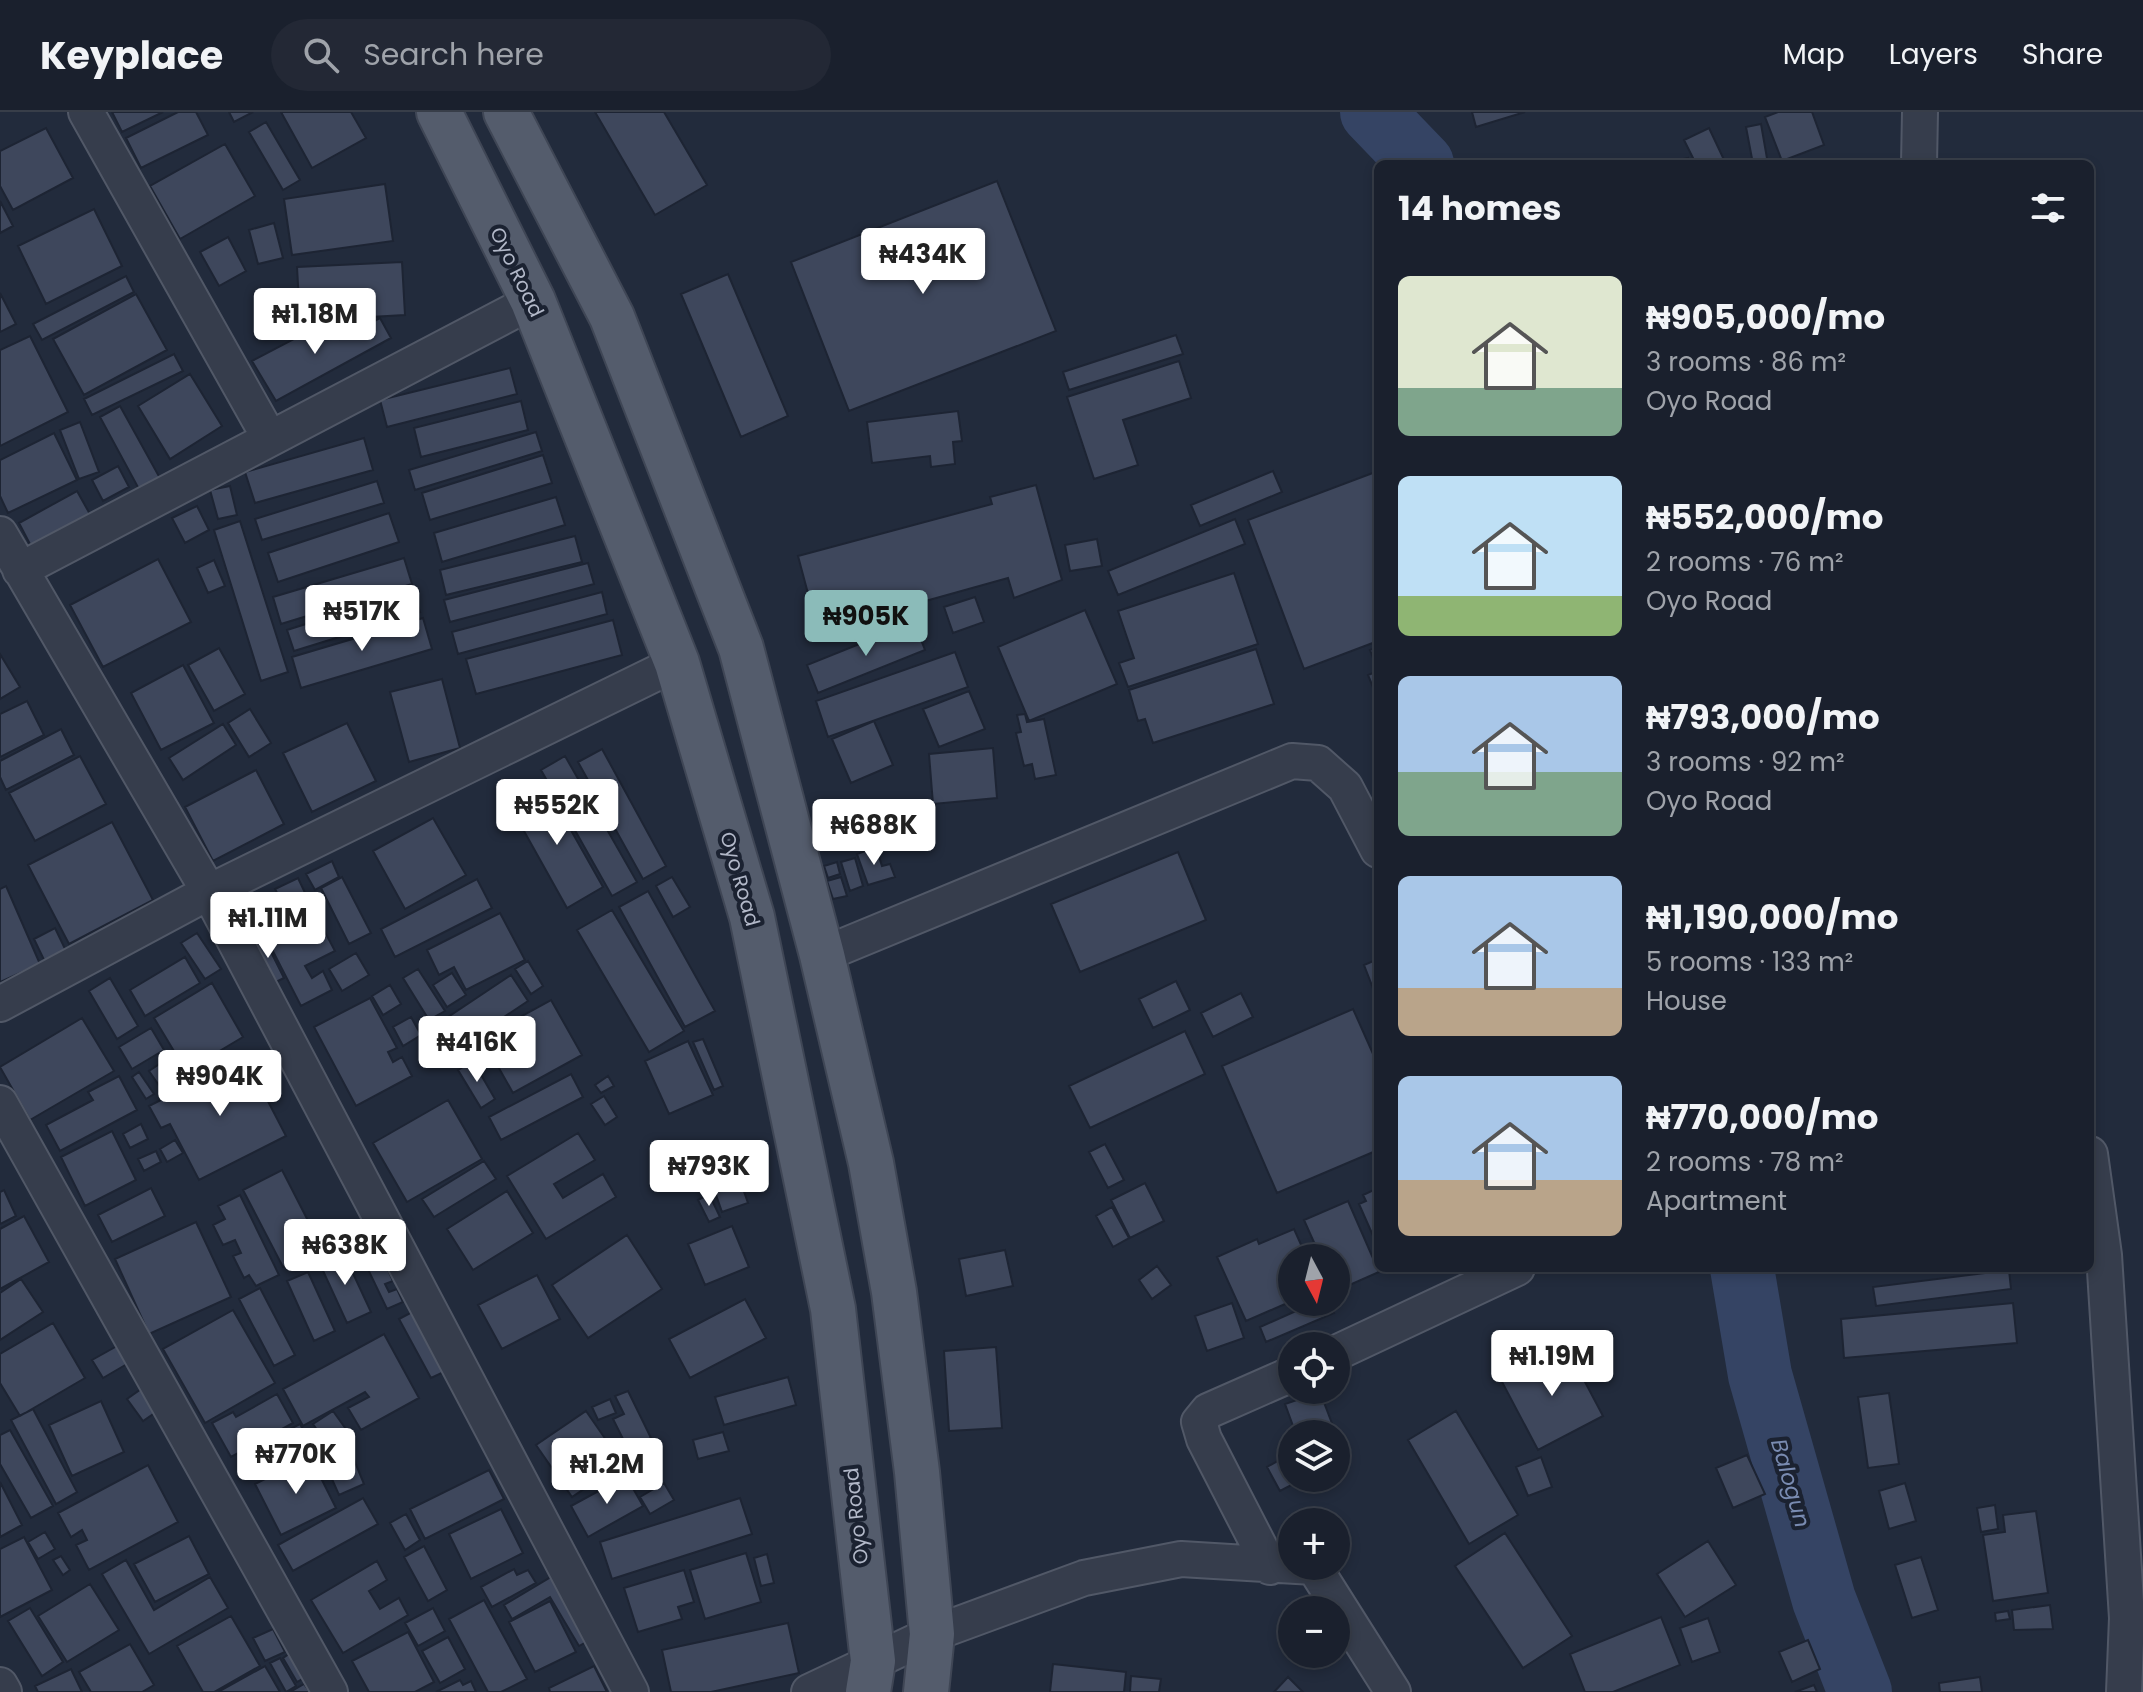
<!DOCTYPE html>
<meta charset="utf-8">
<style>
:root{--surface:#1a202d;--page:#232835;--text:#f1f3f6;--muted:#9fa3aa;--line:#383e49;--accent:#8bbbb9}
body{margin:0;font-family:Poppins,sans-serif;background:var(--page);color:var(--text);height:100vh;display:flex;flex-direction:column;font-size:30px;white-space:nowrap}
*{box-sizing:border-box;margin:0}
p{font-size:26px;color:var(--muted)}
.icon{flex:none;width:44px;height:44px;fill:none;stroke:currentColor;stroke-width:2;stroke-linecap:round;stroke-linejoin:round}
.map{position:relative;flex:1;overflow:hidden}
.drawer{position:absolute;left:1374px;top:48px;width:720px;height:1112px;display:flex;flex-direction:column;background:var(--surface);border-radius:12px;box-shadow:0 4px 12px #0003,0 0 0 2px var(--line)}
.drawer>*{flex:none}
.needle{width:52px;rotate:173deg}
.controls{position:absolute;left:1278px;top:1132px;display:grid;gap:16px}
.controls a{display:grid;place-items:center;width:72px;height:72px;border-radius:50%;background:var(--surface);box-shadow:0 4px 12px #0003,0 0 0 2px var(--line);font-size:40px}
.price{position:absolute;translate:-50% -68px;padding:0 18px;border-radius:8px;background:#fff;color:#222;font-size:26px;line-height:52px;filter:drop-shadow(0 2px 4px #0008)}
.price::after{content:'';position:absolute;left:50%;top:48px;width:24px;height:18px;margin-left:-12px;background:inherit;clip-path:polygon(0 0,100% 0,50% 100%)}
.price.selected{background:var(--accent);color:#111}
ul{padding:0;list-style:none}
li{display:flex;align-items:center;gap:24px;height:200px;padding:0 24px}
li span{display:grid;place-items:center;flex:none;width:224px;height:160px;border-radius:12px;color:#555}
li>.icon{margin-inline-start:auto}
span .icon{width:96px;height:96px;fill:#fffc;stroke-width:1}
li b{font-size:34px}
h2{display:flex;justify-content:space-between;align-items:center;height:96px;padding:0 24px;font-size:34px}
header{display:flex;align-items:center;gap:48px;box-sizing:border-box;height:112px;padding:0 40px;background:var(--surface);border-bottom:2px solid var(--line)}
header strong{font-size:38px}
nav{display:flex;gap:44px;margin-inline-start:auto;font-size:28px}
.search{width:560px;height:72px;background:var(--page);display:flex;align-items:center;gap:20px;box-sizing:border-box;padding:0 28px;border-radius:44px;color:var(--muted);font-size:30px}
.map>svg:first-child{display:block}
</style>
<header>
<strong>Keyplace</strong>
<div class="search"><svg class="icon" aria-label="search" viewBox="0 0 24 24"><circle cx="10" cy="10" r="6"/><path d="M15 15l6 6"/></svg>Search here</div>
<nav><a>Map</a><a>Layers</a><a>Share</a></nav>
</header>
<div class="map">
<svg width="2143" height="1580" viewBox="0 0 2143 1580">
<rect width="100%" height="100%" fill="#222b3c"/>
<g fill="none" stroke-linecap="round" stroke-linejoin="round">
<path stroke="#354464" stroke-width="64" d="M1372,0L1422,52
M1742,1156L1760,1263L1824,1488L1860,1580"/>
</g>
<path fill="#3e475c" stroke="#1d2433" stroke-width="2" d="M112,0H163L122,20Z
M178,0H196L208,23L141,56L126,26Z
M229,0H253L234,10Z
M281,0H351L366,26L312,56Z
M595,0H664L707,73L655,103Z
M1472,0H1525L1476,15Z
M1778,0H1812L1824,33L1782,49L1765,5Z
M266,10L300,68L283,78L249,20Z
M1761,12L1768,52H1753L1746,15Z
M46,16L73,66L13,98L0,74V39Z
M1709,16L1726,52H1696L1684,28Z
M225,32L255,84L180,127L150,74Z
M1688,46L1689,52H1674L1673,49Z
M997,69L1056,219L849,299L791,150Z
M385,72L393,129L292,143L284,87Z
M0,89L13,114L0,121Z
M94,97L122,154L46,192L18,134Z
M274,111L283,146L258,152L249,118Z
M228,125L246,159L219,174L200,140Z
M402,150L405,203L300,209L297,155Z
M728,162L788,304L741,325L681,182Z
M126,164L134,180L42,228L33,212Z
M0,181L16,212L0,220Z
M136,182L167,238L84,283L53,227Z
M380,206L391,226L276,289L252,249L330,208L340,227Z
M1176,223L1183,242L1069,278L1063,260Z
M30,224L68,300L0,334V238Z
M174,242L183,259L92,303L84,287Z
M1179,249L1191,286L1123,308L1138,353L1094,367L1067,285Z
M510,256L517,282L387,315L380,288Z
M190,262L222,314L170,347L138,294Z
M521,289L528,318L421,345L414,316Z
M120,294L161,368L140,379L100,305Z
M958,299L962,329L953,330L955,352L931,355L930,344L872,351L867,310Z
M80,310L99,360L79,367L60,318Z
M536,320L542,339L415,378L409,358Z
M54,321L77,368L8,401L0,384V348Z
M364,326L373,358L255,391L245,360Z
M543,343L552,371L430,408L422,381Z
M118,354L129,375L103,389L92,368Z
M1273,359L1282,380L1200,414L1191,393Z
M1378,359V529L1304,557L1248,408Z
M377,369L384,391L262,428L255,407Z
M1036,373L1062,468L1014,486L1008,466L818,519L798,444L992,392L990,385Z
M230,374L237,403L218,407L210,378Z
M77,379L91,404L32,436L19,411Z
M556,385L565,413L442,450L434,421Z
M197,394L209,418L185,431L172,406Z
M389,401L399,430L278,470L268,441Z
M1235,407L1245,432L1118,483L1108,459Z
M240,409L288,560L261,569L214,418Z
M575,424L582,450L446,483L440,458Z
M1097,427L1102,454L1070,459L1065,433Z
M404,446L412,472L281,512L273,485Z
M158,447L191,510L103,555L70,493Z
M214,448L225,474L208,481L197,456Z
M588,451L594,472L450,510L444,488Z
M1234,461L1258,532L1128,575L1119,551L1134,546L1118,499Z
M413,478L420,500L294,539L287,518Z
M602,480L607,502L458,542L452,520Z
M975,485L984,510L953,521L944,495Z
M1085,498L1117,572L1029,609L998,535Z
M423,506L432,537L301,576L292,545Z
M613,508L622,543L476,582L466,547Z
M914,510L925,538L818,581L807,553Z
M1378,535V558L1370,538Z
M219,536L245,582L214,599L188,553Z
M1256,537L1274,592L1153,631L1145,607L1138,609L1129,578Z
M955,540L968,575L828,625L816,589Z
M0,542L20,575L0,587Z
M183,553L214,611L161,638L131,581Z
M1378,559V584L1377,585L1368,563Z
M442,567L460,636L409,650L390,580Z
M969,579L985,617L939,635L923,597Z
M27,589L44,623L0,645V602Z
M250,597L271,631L249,645L228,611Z
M1025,602L1027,610L1044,607L1056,663L1035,667L1032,652L1024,654L1016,621L1021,620L1017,603Z
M874,609L893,653L851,671L832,627Z
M347,611L376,669L312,700L283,641Z
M223,612L236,633L183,668L169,646Z
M61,617L74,643L6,678L0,665V649Z
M993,636L997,686L933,692L929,642Z
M602,637L666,754L643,767L578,650Z
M80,644L106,692L35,729L9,681Z
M565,644L637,770L612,784L541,658Z
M256,658L284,712L213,749L185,695Z
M546,674L603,775L567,796L510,694Z
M433,706L466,763L405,797L373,739Z
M112,710L153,788L69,832L28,753Z
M876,735L882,754L890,752L895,765L868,773L857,742Z
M1178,740L1206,808L1080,860L1051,792Z
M855,746L863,774L850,779L841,750Z
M332,749L339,765L315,778L306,762Z
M837,750L840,762L828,766L824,754Z
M342,765L371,821L349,832L321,776Z
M672,765L690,795L673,805L656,774Z
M841,765L847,784L833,787L827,769Z
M298,766L307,785L285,796L275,777Z
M477,767L492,796L395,845L381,817Z
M6,774L40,852L0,870V777Z
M648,779L715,899L685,915L619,795Z
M269,786L277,800L254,812L246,798Z
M308,788L335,839L305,854L312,866L323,859L332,878L301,894L259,812Z
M612,798L684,919L649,940L577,818Z
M500,801L525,848L466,878L454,855L439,863L427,838Z
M55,816L67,841L46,852L34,827Z
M197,821L221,857L205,867L181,831Z
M263,824L284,866L272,872L251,830Z
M356,841L369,863L342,879L329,857Z
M185,845L200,871L145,904L130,878Z
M1378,847V889L1364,853Z
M528,849L543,874L531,882L515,857Z
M418,857L445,899L429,908L403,866Z
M452,861L466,883L447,895L433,873Z
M511,863L528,889L450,941L433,915Z
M110,866L138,914L117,927L89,879Z
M1176,869L1190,898L1153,916L1139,887Z
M212,871L243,925L186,959L154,906Z
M390,873L401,892L383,903L372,884Z
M1241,881L1253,905L1213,925L1201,901Z
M370,886L397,936L388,940L393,950L402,945L412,964L356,994L314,915Z
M551,888L582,943L513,981L482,926Z
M1353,897L1378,953V1038L1277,1081L1222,954Z
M411,905L421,923L403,934L393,915Z
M82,906L114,959L30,1008L0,955Z
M151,916L164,938L132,957L119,935Z
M1185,919L1205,962L1090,1016L1069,974Z
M703,927L723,974L714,978L693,930Z
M688,929L713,983L669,1002L645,949Z
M245,945L286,1024L199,1068L170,1012L161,1016L149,994Z
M473,949L495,987L481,996L458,958Z
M161,951L174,971L163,979L149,959Z
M139,960L154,982L146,987L132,965Z
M571,962L583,985L501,1028L489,1005Z
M119,964L137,998L60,1039L46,1013L93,988L88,980Z
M608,964L614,974L601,981L595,973Z
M604,984L617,1005L605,1013L591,992Z
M448,988L482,1047L407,1090L373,1031Z
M141,1012L148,1027L130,1036L123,1022Z
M112,1019L136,1068L85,1094L61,1045Z
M578,1021L595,1048L554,1072L563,1086L603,1062L616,1085L546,1127L507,1064Z
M175,1028L183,1041L167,1050L160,1037Z
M1105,1032L1124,1068L1108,1076L1089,1040Z
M156,1039L161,1050L144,1059L138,1047Z
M737,1043L745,1065L720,1074L712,1052Z
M484,1049L496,1067L434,1105L422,1087Z
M282,1058L322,1136L283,1155L243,1078Z
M741,1071L748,1091L722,1100L715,1080Z
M1145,1071L1164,1109L1130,1126L1111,1088Z
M151,1076L165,1104L112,1130L98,1103Z
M1378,1076V1135L1359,1092L1366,1089L1363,1083Z
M4,1078L16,1104L0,1112V1080Z
M507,1079L533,1121L473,1158L447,1117Z
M709,1082L720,1105L709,1110L698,1088Z
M240,1083L279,1163L256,1174L249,1163L244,1166L233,1144L241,1141L235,1128L223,1133L213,1113L225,1107L218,1094Z
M1348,1089L1379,1160L1336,1179V1146H1321L1304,1108Z
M1112,1095L1129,1126L1113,1135L1096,1104Z
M24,1104L49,1150L0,1177V1117Z
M196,1110L231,1185L149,1222L115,1147Z
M732,1114L749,1155L705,1173L688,1132Z
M1294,1117L1307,1146H1292V1189L1246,1209L1217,1145L1257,1127L1259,1132Z
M372,1122L393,1169L385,1172L389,1180L397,1177L403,1190L387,1197L355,1130Z
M627,1123L662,1177L588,1226L552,1173Z
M1005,1138L1013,1174L966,1184L959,1147Z
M343,1140L371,1200L347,1211L319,1150Z
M1157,1154L1171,1173L1152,1187L1139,1168Z
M1938,1156H2004V1157L1939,1159Z
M2009,1158L2011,1177L1876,1194L1873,1175Z
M308,1160L335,1219L314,1229L287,1169Z
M537,1163L560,1207L502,1237L478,1193Z
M21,1167L43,1200L0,1228V1181Z
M260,1176L295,1243L274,1254L239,1187Z
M745,1187L766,1226L690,1266L669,1227Z
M1316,1190H1329L1334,1201L1266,1230L1260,1215Z
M1232,1191L1244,1226L1207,1239L1195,1204Z
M2013,1191L2017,1231L1844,1246L1841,1207Z
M233,1198L275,1271L205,1311L163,1237Z
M414,1199L446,1259L431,1266L399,1207Z
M53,1211L85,1266L20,1304L0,1271V1242Z
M384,1222L419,1286L361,1318L348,1296L369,1285L365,1280L303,1314L283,1277Z
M117,1234L127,1252L103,1266L92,1248Z
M1566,1234L1603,1304L1538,1338L1501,1268Z
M996,1235L1002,1316L949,1319L944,1239Z
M788,1265L796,1293L724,1313L715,1285Z
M144,1275L159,1298L143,1309L127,1287Z
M628,1279L651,1326L628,1337L613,1307L624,1302L615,1284Z
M1320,1280L1336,1322H1296L1285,1292Z
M1889,1281L1899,1352L1868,1356L1858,1285Z
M277,1282L293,1311L231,1345L212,1311L233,1300L236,1305Z
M610,1287L616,1301L598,1308L592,1295Z
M101,1289L124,1340L72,1364L49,1313Z
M33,1297L77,1380L56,1392L11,1308Z
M333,1299L348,1320L328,1334L313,1312Z
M586,1299L622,1351L572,1385L536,1333Z
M1456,1299L1518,1403L1469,1432L1408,1328Z
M300,1312L311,1332L252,1362L241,1342Z
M10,1318L53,1394L31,1406L0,1352V1323Z
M723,1320L729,1339L698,1347L693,1328Z
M1336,1323L1346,1351L1336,1354Z
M346,1328L364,1372L339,1383L320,1340Z
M1292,1341V1366H1305L1280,1379L1267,1355Z
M1747,1343L1765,1382L1733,1396L1716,1356Z
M310,1344L336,1396L281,1423L255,1372Z
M1541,1345L1552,1375L1528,1384L1516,1355Z
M148,1353L178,1410L89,1458L76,1433L87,1428L82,1418L71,1425L58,1401Z
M489,1358L504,1387L425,1427L410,1397Z
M626,1364L643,1394L588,1425L571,1394Z
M0,1370L22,1413L0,1425Z
M664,1371L674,1388L650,1402L640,1385Z
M1905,1371L1916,1409L1889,1417L1879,1379Z
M363,1386L378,1412L293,1459L278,1433Z
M740,1386L752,1422L612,1467L600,1430Z
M1995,1393L1998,1417L1981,1420L1977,1396Z
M501,1397L523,1441L471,1467L449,1422Z
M2036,1399L2048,1481L1993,1489L1983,1423L2005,1420L2003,1403Z
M406,1402L420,1428L405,1438L390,1411Z
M45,1420L55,1437L38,1447L28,1430Z
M1505,1421L1572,1524L1523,1556L1455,1454Z
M189,1424L209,1462L155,1490L134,1452Z
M24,1425L52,1478L0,1505V1437Z
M1708,1429L1736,1473L1685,1505L1657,1462Z
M424,1434L447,1478L428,1489L404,1445Z
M746,1441L761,1490L705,1507L690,1458Z
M767,1442L774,1471L761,1474L754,1446Z
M61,1444L70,1458L63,1463L53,1448Z
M1921,1445L1938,1498L1912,1506L1895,1453Z
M126,1448L154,1498L210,1465L228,1496L149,1542L102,1462Z
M377,1449L387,1468L369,1479L380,1497L399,1486L408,1503L343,1541L311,1488Z
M514,1457L517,1463L528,1458L536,1471L492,1495L481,1475Z
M684,1458L694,1490L678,1495L682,1507L638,1520L624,1476Z
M551,1465L588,1529L579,1534L550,1485L512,1507L504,1493Z
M90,1472L119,1518L67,1550L38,1504Z
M484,1488L527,1567L501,1580H488L449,1507Z
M550,1489L576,1540L535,1560L509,1510Z
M2050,1493L2053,1517L2014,1518L2012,1498Z
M30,1496L63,1550L42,1564L8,1509Z
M433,1496L445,1519L418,1534L405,1511Z
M2008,1499L2010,1507L1996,1509L1995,1501Z
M231,1504L260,1554L214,1580H203L177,1534Z
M1661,1505L1680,1553L1613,1580H1585L1570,1542Z
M1708,1506L1720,1540L1692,1550L1680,1516Z
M788,1511L799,1561L711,1580H671L662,1538Z
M273,1517L285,1540L265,1549L253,1526Z
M408,1520L434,1570L415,1580H369L352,1549Z
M448,1525L465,1557L440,1571L422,1539Z
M1808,1528L1820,1557L1792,1570L1779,1540Z
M130,1532L154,1573L142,1580H91L79,1560Z
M289,1542L304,1566L297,1570L283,1546Z
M280,1546L296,1574L286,1580L270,1551Z
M1053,1552L1126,1560L1124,1580H1050Z
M265,1554L280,1580H218Z
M594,1554L607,1580H550L549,1576Z
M71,1557L82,1580H38L35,1574Z
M1131,1564L1161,1567L1159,1580H1130Z
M1288,1565L1303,1580H1274Z
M1980,1565L1982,1580H1940L1939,1571Z
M460,1568L463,1573L471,1569L476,1580H436Z
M304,1572L310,1580H290Z
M1814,1573L1817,1580H1795Z"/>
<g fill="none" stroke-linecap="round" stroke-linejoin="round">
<defs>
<path id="minor" d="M86,0L269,325
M1919,52L1920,0
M0,422L209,780L631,1580
M20,458L533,189
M822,843L1292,649L1318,651L1345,675L1378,738
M0,892L209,780L677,551
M0,991L330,1580
M2090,1042L2104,1143L2127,1506L2124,1580
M1336,1241L1517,1156
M1270,1455L1204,1327L1199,1310L1208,1299L1292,1262
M0,1573L4,1580
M809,1580L932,1522L1084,1466L1181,1447L1314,1455L1393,1580"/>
<path id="primary" d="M439,0L533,189L677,551L752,805L833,1197L873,1549L868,1580
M506,0L612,205L741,536L822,843L871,1051L894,1180L917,1360L932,1522L926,1580"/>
</defs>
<use href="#minor" stroke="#515867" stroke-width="38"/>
<use href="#primary" stroke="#3f4655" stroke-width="48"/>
<use href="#minor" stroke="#363d4c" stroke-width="34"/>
<use href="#primary" stroke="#545c6c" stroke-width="44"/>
</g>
<g text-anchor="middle" stroke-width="8" stroke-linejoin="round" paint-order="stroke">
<g font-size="20" fill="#b2b8c8" stroke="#1b2231">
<text transform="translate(517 160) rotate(64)" y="7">Oyo Road</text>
<text transform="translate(740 767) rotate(74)" y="7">Oyo Road</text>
<text transform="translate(856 1404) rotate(-96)" y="7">Oyo Road</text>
</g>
<g font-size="22" font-style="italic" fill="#798bb1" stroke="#1b2231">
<text transform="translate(1791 1371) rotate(74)" y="8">Balogun</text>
</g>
</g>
</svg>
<div class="controls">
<a><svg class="needle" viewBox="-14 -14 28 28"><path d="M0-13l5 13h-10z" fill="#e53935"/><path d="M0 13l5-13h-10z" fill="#9fa3aa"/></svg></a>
<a><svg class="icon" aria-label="locate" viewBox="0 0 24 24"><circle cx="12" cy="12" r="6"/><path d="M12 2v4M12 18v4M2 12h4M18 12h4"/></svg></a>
<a><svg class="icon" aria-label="layers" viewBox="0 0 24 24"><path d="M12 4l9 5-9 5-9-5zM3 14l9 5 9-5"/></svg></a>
<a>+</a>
<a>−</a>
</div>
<b class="price" style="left:923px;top:184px">₦434K</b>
<b class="price" style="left:315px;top:244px">₦1.18M</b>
<b class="price" style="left:362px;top:541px">₦517K</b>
<b class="price selected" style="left:866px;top:546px">₦905K</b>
<b class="price" style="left:557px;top:735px">₦552K</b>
<b class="price" style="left:874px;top:755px">₦688K</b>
<b class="price" style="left:268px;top:848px">₦1.11M</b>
<b class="price" style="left:477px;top:972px">₦416K</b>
<b class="price" style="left:220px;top:1006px">₦904K</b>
<b class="price" style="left:709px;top:1096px">₦793K</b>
<b class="price" style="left:345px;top:1175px">₦638K</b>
<b class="price" style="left:1552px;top:1286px">₦1.19M</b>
<b class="price" style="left:296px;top:1384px">₦770K</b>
<b class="price" style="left:607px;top:1394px">₦1.2M</b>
<section class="drawer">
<h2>14 homes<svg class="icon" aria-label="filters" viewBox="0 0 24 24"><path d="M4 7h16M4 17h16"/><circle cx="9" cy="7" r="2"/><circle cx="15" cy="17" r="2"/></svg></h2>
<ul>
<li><span style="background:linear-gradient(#dfe7d0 70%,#7fa58c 0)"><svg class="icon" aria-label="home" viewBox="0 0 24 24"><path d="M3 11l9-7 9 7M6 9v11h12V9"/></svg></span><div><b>₦905,000/mo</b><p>3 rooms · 86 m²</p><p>Oyo Road</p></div></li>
<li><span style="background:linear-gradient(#bfe0f5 75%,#8fb573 0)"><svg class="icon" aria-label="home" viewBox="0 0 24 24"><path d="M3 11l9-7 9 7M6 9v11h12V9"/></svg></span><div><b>₦552,000/mo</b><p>2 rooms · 76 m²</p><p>Oyo Road</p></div></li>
<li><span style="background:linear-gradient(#a9c7e8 60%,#7fa58c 0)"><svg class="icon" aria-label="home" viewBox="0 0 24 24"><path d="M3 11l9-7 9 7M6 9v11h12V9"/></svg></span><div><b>₦793,000/mo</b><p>3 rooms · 92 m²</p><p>Oyo Road</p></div></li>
<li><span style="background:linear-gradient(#a9c7e8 70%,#b9a48a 0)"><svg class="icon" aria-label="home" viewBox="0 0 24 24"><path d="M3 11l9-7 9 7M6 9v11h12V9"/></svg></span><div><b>₦1,190,000/mo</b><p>5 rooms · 133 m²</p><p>House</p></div></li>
<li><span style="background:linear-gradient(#a9c7e8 65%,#b9a48a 0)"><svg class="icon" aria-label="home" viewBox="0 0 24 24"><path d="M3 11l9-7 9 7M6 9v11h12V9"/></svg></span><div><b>₦770,000/mo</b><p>2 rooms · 78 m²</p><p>Apartment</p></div></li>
</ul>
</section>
</div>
